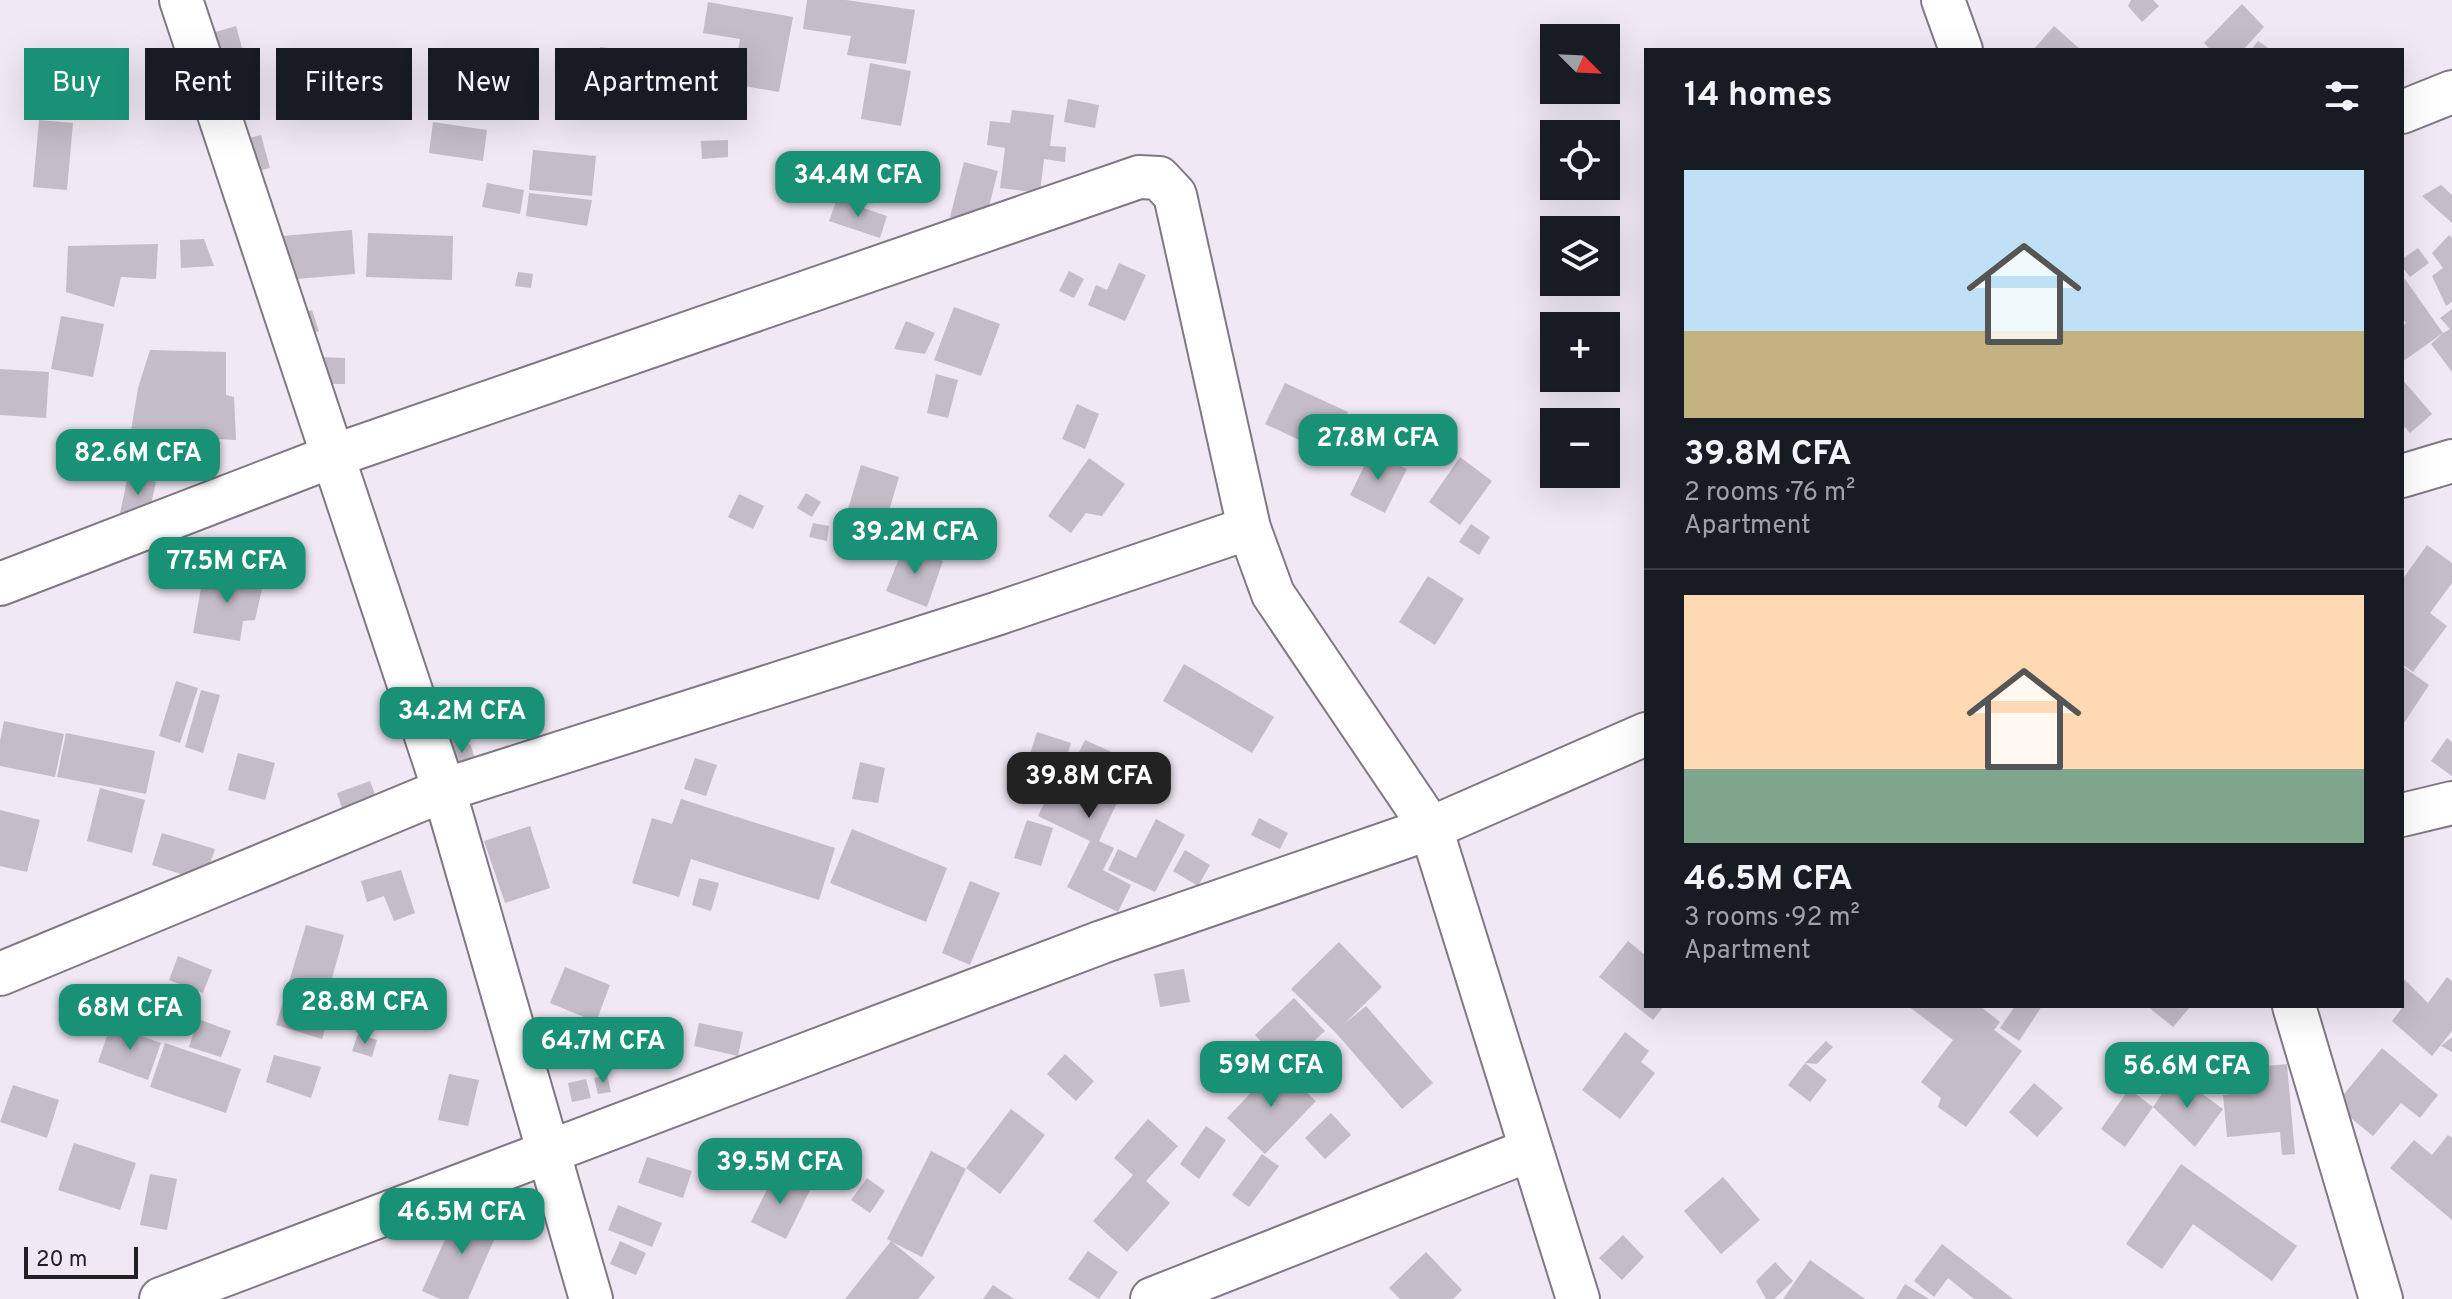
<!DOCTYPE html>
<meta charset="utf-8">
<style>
:root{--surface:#171b24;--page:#242831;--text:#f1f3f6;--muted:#9ea1a6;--line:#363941;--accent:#199176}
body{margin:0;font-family:Overpass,sans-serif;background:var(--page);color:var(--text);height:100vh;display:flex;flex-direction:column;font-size:30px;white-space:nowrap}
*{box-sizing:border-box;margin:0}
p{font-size:26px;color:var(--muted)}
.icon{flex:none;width:44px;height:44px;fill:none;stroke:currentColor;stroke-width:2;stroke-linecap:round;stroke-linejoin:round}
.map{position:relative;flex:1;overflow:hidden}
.drawer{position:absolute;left:1644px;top:48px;width:760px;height:960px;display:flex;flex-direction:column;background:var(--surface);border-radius:0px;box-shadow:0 8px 32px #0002}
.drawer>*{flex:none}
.hud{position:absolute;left:24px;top:48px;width:760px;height:72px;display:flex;gap:16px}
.needle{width:52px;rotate:114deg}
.buttons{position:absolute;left:1540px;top:24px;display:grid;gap:16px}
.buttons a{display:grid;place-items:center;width:80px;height:80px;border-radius:0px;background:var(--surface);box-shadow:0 8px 32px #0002;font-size:40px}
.scale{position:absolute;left:24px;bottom:20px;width:114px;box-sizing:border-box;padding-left:8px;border:4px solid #232025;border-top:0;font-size:22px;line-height:28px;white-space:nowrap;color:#232025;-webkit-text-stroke:6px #f0e8f5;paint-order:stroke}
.price{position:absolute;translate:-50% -68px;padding:0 18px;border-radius:16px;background:var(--accent);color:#fff;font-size:26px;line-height:52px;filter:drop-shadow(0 2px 4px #0008)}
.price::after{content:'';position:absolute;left:50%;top:48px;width:24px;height:18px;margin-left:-12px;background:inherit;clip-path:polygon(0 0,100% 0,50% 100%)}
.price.current{background:#222;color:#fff}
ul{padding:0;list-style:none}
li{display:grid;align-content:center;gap:16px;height:424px;padding:0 40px}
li+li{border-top:2px solid var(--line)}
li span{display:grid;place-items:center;height:248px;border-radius:0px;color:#555}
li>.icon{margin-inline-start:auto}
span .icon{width:144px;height:144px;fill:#fffc;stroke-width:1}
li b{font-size:34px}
h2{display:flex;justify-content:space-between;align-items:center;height:96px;padding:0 40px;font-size:34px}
.pill{padding:0 28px;border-radius:0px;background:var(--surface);box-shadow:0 8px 32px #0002;font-size:28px;line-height:72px}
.pill.current{background:var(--accent);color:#fff}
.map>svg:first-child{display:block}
</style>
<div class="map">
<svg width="2452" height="1299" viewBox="0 0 2452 1299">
<rect width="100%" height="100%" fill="#f0e8f5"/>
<path fill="#c4bcc9" d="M807,0H846L915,10L906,64L847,55L851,36L803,29Z
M2131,0H2153L2159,6L2142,22L2128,6Z
M708,2L793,17L779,92L732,84L740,39L703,33Z
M2242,4L2264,27L2243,50H2211L2204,43Z
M236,26L244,55L216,63L208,34Z
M2054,26L2081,50H2033Z
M2258,41L2271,50H2251Z
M600,47L616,49L614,75L597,73Z
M464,51L505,58L497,104L456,97Z
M870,63L911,71L901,126L861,119Z
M1068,99L1099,105L1095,128L1064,122Z
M1012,110L1054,115L1050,146L1066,147L1065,162L1044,159L1040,193L1000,188L1005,148L987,145L990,121L1010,123Z
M39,120L73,123L67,190L33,187Z
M433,122L487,130L483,161L429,153Z
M261,135L270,168L247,174L238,141Z
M728,140V157L702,159L701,141Z
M533,150L596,156L592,196L529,190Z
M964,162L998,171L984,226L950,217Z
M487,183L524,190L520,214L482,207Z
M2441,185L2452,195V223L2422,196Z
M529,193L592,200L587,226L526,216Z
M837,199L887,216L880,238L829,221Z
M352,230L355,274L285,280L282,236Z
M368,233L453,236L452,280L366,277Z
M2449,235L2452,238V302L2446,306L2432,276L2443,268L2432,253Z
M204,239L214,266L181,268L180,240Z
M158,244L156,279L121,277L114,307L66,292L68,246Z
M2418,248L2429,263L2410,277L2402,267V259Z
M1119,263L1146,275L1125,321L1088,305L1096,285L1107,290Z
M1069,271L1084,279L1074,298L1059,291Z
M518,272L533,274L531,288L515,286Z
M2405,279L2443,333L2450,329L2440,318L2452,309V372L2431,344L2443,333L2402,362V326L2406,323L2402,318V281Z
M954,307L1000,324L981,376L934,360Z
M312,310L319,331L308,335L301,314Z
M61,316L104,324L93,377L51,369Z
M906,321L935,333L925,354L894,349Z
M150,350L226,352V395L234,397L236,440L216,439L214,463L144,465L150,440L130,437L138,388Z
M318,357L345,358V384H319Z
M0,369L49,372L46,418L0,415Z
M936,374L958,380L948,418L927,413Z
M2402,379L2432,414L2410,433L2402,424Z
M1285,383L1348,412L1329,454L1265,424Z
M1077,404L1099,414L1085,449L1062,439Z
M1371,452L1407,469L1385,513L1350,495Z
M1460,457L1492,481L1460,525L1429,502Z
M1089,458L1125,484L1102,516L1086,513L1071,533L1048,516Z
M861,465L899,477L881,538L843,526Z
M128,476L156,482L148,518L120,513Z
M806,493L821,502L812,517L797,508Z
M739,494L764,506L753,529L728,517Z
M897,508L916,515L907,542L888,536Z
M813,523L829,526L827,541L809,537Z
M1471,524L1490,537L1479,555L1459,542Z
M2427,545L2452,563V583L2430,613L2447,626L2413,672L2402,664V580Z
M904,546L943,561L927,607L886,591Z
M204,571L264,580L255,620L243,621L240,641L193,633Z
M1428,576L1464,599L1435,645L1399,622Z
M1184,664L1274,717L1252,753L1163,701Z
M2402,666L2429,685L2402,726Z
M176,681L198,688L180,743L159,736Z
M201,690L220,695L203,753L185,747Z
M4,721L64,734L55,777L0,766V741Z
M1037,732L1071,743L1062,771L1028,760Z
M66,733L155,751L146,794L57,777Z
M461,734L471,746L478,769L458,775L451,752L449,737Z
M2447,738L2452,742V776L2431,761Z
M1085,740L1123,757L1111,782L1124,788L1099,841L1114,848L1103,870L1131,885L1118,912L1067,887L1090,841L1038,816L1059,772L1067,776Z
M238,753L275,763L265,800L228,790Z
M695,758L717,765L706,796L684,789Z
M860,762L885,768L878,803L852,799Z
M370,781L378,803L344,815L337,793Z
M100,788L145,800L132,853L87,841Z
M681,799L835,848L819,900L691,859L679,897L632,883L652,818L672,824Z
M0,810L40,820L27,872L0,866Z
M1259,818L1288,833L1280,849L1251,835Z
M1156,819L1185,835L1155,892L1108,870L1118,849L1136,858Z
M1027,820L1053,828L1041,866L1014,858Z
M530,826L550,888L505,903L484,841Z
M852,829L947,868L926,922L830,883Z
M162,833L215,849L204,881L152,865Z
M1185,850L1210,865L1198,886L1173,871Z
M401,870L415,913L394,921L384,896L367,902L361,881Z
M699,878L719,883L711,911L692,905Z
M970,881L1000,893L970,965L942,953Z
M306,925L344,935L329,989L305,983L335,993L322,1039L276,1025Z
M1628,941L1646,956V1006H1664L1653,1020L1599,977Z
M1339,942L1382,987L1344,1024L1366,1006L1433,1083L1402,1109L1336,1033L1291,989Z
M178,956L212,970L203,993L169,980Z
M565,967L610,985L596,1022L550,1003Z
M1184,969L1190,1002L1160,1007L1154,974Z
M2402,977L2428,1003L2447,977L2452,981V1031L2432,1056L2392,1021L2402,1008L2399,1006H2402Z
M1294,998L1325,1031L1285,1067L1255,1035Z
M1908,1006H1980L2000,1022L1994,1030L2022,1051L1966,1127L1938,1107L1941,1098L1921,1082L1953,1040Z
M2015,1006H2042L2019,1041L2000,1028Z
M2147,1006H2191L2173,1027Z
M198,1019L231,1031L221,1057L189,1047Z
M699,1023L743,1032L738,1056L694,1046Z
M111,1025L161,1043L148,1080L98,1062Z
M1625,1032L1649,1051L1641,1062L1655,1073L1620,1119L1582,1090Z
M358,1034L377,1040L372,1057L352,1051Z
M2452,1037V1052L2441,1046Z
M1826,1041L1833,1047L1817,1064L1805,1063Z
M165,1043L241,1069L226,1113L150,1087Z
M2382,1048L2438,1095L2420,1118L2401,1103L2373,1136L2335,1105Z
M1065,1054L1094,1081L1076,1101L1047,1074Z
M274,1055L321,1067L311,1098L266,1082Z
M1805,1063L1827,1080L1810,1102L1788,1085Z
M2287,1064L2295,1154L2282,1155L2280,1132L2227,1137L2223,1095L2257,1091L2256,1067Z
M1277,1065L1316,1101L1265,1154L1227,1118Z
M449,1074L479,1080L468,1126L438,1120Z
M2175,1074L2223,1109L2195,1147L2153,1107Z
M607,1075L611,1092L598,1094L594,1078Z
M586,1079L591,1098L572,1102L568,1083Z
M2034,1083L2063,1108L2037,1137L2009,1112Z
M13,1085L59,1100L47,1138L0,1122Z
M2129,1089L2153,1107L2125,1147L2101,1129Z
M1011,1109L1045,1135L1000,1194L966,1168Z
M1331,1113L1351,1135L1325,1159L1305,1138Z
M1148,1119L1178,1146L1146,1181L1170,1203L1127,1252L1093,1221L1133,1175L1114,1158Z
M1206,1126L1226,1140L1199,1179L1180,1164Z
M2448,1135L2452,1138V1220L2390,1168L2414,1140L2432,1155Z
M74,1143L136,1163L120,1210L58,1190Z
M931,1151L966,1169L922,1257L892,1242L935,1277L918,1299H845L891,1241L887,1239Z
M1262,1154L1279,1166L1249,1207L1232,1195Z
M647,1157L692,1171L683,1198L638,1183Z
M2181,1164L2297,1246L2272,1281L2193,1224L2162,1269L2126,1244Z
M775,1173L810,1190L786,1239L751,1222Z
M150,1174L177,1179L167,1230L140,1225Z
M1723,1177L1760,1220L1721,1254L1684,1211Z
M867,1178L885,1191L870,1213L851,1200Z
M618,1205L662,1223L652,1247L608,1230Z
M460,1206L501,1224L468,1299H440L422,1291Z
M1623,1235L1644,1257L1622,1280L1599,1258Z
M620,1241L646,1253L636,1275L610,1264Z
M1942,1244L2013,1299H1974L1948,1278L1934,1297L1914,1281Z
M1088,1251L1118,1272L1099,1299L1068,1279Z
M1426,1252L1462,1290L1453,1299H1400L1389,1288Z
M1810,1260L1865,1299H1783Z
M1775,1262L1793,1281L1774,1299H1766L1756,1281Z
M1905,1284L1929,1299H1896Z
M993,1285L1014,1299H983Z"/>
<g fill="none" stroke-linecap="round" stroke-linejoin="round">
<defs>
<path id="minor" d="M181,0L444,790L591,1299
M1943,0L1961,50
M2402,112L2452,92
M2402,476L2452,461
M0,584L333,456L1139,177L1159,178L1175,195L1249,528L1273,594L1431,828L1578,1299
M2402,815L2452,803
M0,974L444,790L996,614L1249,528
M2294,1006L2381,1299
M161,1299L1102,942L1431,828L1646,734
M1152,1299L1530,1150"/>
</defs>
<use href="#minor" stroke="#807884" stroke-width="46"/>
<use href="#minor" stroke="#fff" stroke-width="42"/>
</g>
</svg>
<div class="buttons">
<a><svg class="needle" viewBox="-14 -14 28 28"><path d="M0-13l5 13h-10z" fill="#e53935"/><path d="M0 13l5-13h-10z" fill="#9ea1a6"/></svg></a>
<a><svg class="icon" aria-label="locate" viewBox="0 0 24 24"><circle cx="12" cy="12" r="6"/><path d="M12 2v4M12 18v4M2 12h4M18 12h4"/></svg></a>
<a><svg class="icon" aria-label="layers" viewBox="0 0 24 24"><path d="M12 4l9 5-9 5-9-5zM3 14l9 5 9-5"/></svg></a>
<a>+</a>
<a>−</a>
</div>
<div class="scale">20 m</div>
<b class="price" style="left:858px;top:219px">34.4M CFA</b>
<b class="price" style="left:1378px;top:482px">27.8M CFA</b>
<b class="price" style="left:138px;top:497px">82.6M CFA</b>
<b class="price" style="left:915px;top:576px">39.2M CFA</b>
<b class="price" style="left:227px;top:605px">77.5M CFA</b>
<b class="price" style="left:462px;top:755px">34.2M CFA</b>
<b class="price current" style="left:1089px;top:820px">39.8M CFA</b>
<b class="price" style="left:365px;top:1046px">28.8M CFA</b>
<b class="price" style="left:130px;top:1052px">68M CFA</b>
<b class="price" style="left:603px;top:1085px">64.7M CFA</b>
<b class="price" style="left:1271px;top:1109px">59M CFA</b>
<b class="price" style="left:2187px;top:1110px">56.6M CFA</b>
<b class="price" style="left:780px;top:1206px">39.5M CFA</b>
<b class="price" style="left:462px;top:1256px">46.5M CFA</b>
<div class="hud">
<a class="pill current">Buy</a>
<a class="pill">Rent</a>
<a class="pill">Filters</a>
<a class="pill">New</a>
<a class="pill">Apartment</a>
</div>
<section class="drawer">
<h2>14 homes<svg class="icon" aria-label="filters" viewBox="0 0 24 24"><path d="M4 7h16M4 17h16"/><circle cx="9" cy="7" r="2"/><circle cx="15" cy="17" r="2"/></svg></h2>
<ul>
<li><span style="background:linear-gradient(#bfe0f5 65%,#c2b280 0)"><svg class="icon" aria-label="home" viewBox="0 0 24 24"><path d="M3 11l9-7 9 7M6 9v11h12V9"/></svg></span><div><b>39.8M CFA</b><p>2 rooms · 76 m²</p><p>Apartment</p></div></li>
<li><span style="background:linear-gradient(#ffd9b3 70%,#7fa58c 0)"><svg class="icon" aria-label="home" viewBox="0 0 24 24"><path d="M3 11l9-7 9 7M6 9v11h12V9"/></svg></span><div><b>46.5M CFA</b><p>3 rooms · 92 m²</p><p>Apartment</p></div></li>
</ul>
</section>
</div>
